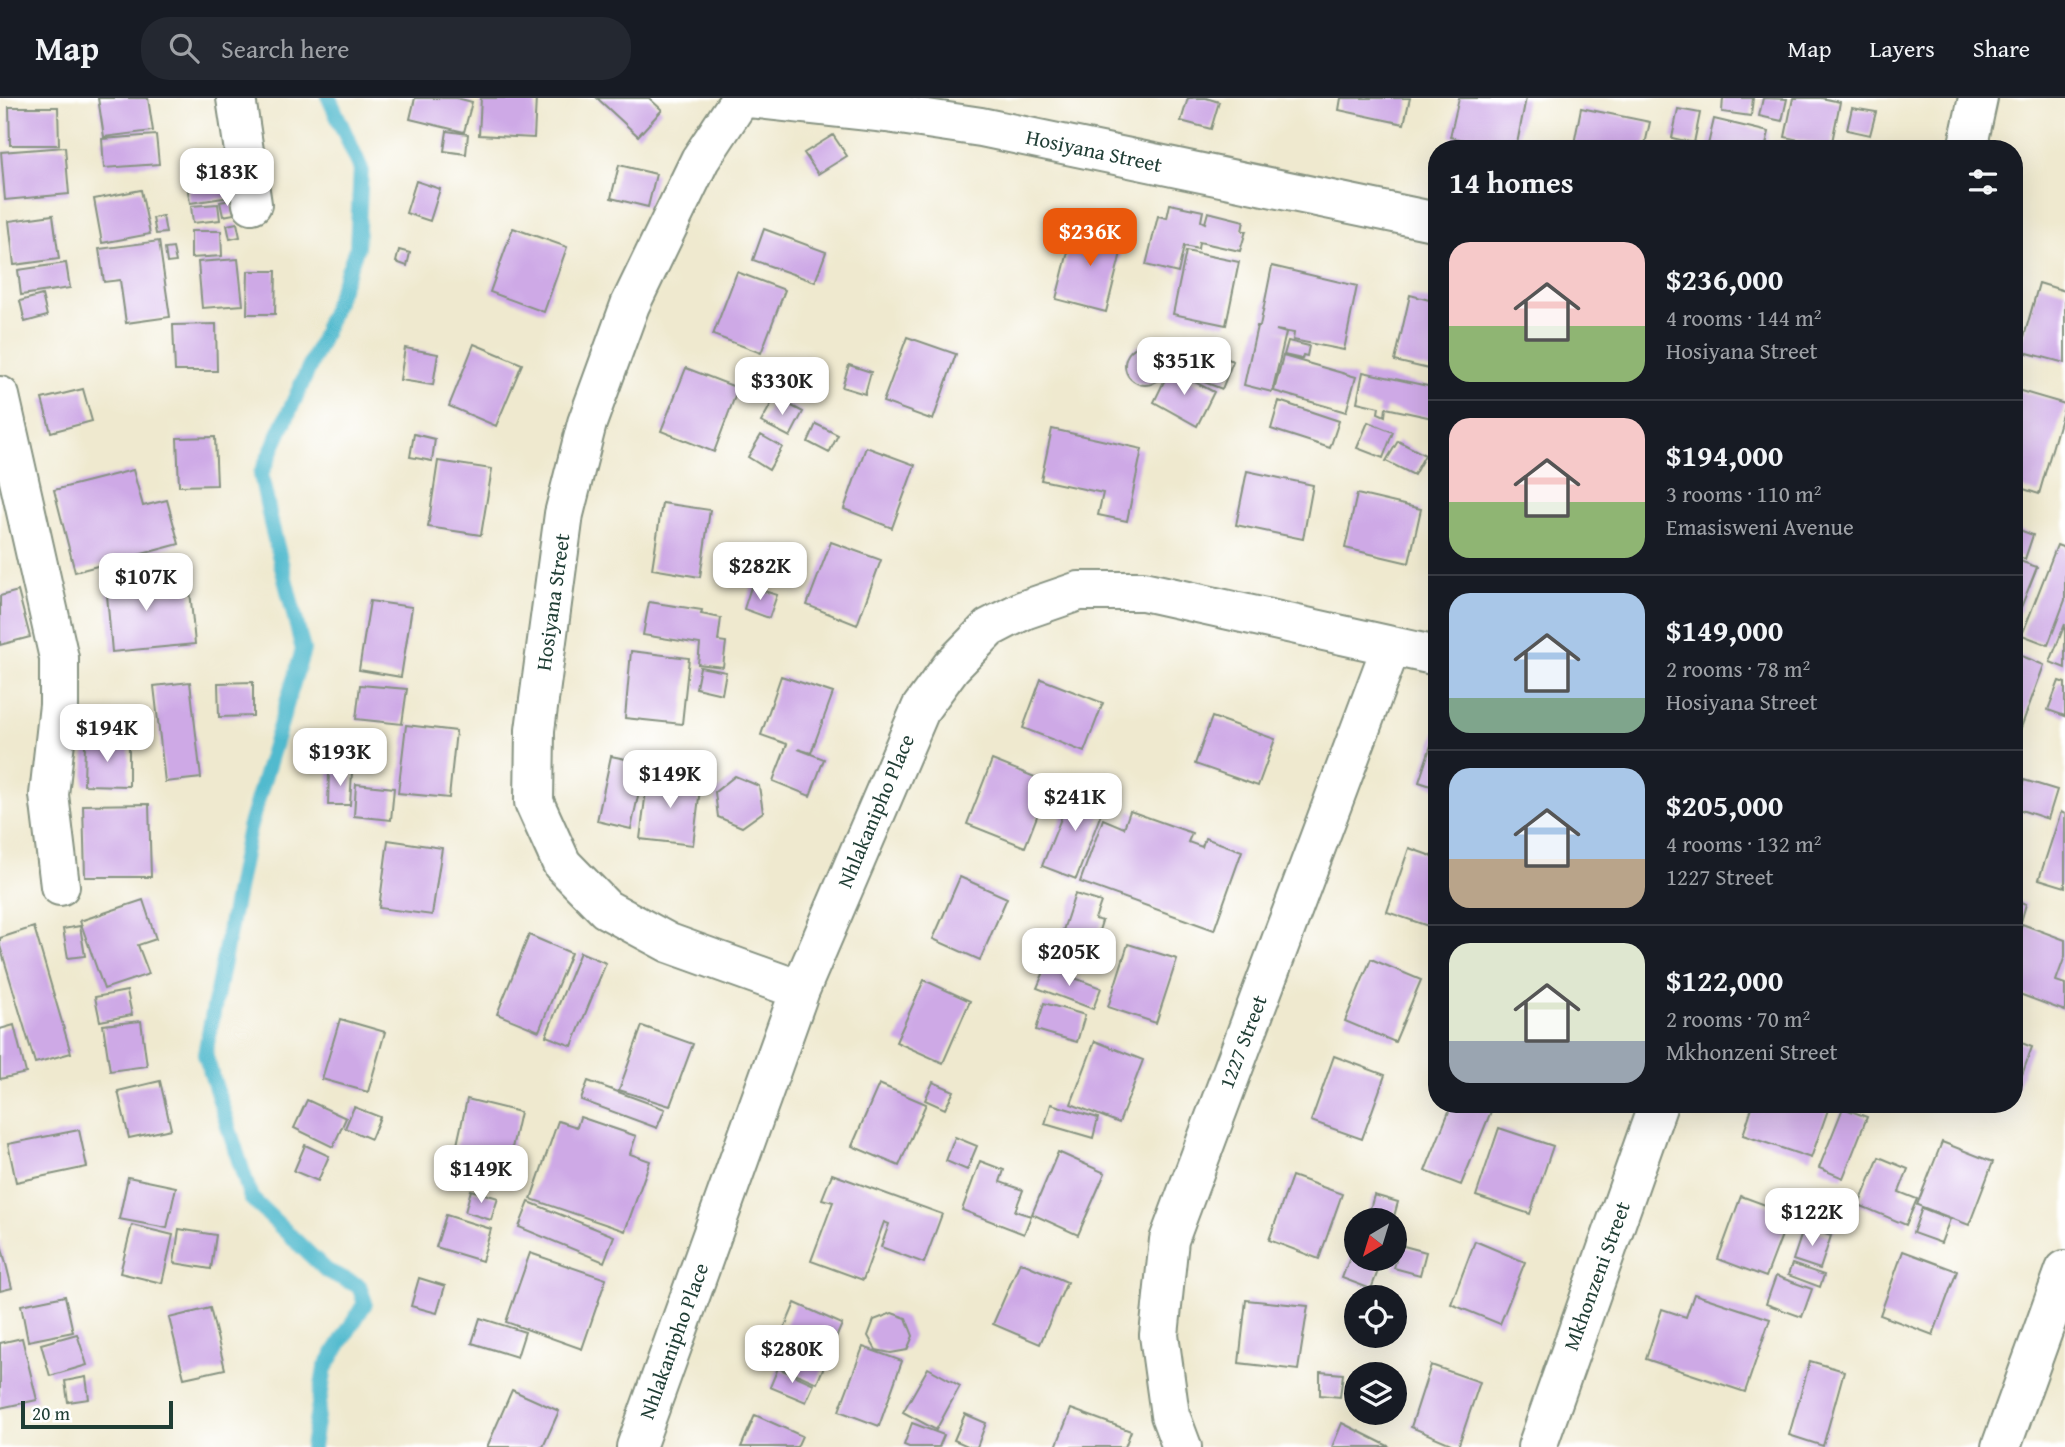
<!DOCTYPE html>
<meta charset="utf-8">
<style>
:root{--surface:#171b24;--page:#242831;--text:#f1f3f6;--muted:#9ea1a6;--line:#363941;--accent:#ea580c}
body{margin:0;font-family:"Gentium Book Plus",serif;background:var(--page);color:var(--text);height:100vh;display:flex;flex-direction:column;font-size:26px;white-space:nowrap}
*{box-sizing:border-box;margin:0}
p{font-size:23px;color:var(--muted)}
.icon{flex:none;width:38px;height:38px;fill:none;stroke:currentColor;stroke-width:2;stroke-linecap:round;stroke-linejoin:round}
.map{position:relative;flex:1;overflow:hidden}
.panel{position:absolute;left:1428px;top:42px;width:595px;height:973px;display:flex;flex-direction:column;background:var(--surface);border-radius:28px;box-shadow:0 7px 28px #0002}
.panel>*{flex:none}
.needle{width:46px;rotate:218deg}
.tools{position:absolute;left:1344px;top:1110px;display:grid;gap:14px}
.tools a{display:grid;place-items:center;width:63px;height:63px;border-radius:50%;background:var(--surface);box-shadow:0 7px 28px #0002;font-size:35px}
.scale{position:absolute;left:21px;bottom:18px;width:152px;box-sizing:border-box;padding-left:7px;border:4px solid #1f3d34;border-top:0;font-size:19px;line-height:24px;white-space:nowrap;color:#1f3d34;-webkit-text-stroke:5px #fff;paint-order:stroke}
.price{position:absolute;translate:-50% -60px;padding:0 16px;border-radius:14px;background:#fff;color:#222;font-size:23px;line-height:46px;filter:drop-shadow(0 2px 4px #0008)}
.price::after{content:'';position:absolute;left:50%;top:42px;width:21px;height:16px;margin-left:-10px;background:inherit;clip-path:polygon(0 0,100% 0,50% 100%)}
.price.current{background:var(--accent);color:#fff}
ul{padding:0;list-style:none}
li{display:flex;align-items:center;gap:21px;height:175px;padding:0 21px}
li+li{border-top:2px solid var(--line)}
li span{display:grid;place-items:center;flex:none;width:196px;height:140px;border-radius:21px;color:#555}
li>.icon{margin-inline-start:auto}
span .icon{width:84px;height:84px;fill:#fffc;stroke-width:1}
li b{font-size:30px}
h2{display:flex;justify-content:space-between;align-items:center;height:84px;padding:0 21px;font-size:30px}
header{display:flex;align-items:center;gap:42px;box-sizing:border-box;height:98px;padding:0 35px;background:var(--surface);border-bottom:2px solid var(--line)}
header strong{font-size:33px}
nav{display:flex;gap:38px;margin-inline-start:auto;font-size:24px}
.search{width:490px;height:63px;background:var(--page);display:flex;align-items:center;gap:18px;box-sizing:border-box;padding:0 24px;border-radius:28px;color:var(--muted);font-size:26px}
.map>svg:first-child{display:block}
</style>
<header>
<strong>Map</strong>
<div class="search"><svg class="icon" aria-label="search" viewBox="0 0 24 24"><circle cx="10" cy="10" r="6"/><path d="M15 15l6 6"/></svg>Search here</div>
<nav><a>Map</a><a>Layers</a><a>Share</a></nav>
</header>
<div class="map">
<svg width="2065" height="1349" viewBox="0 0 2065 1349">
<rect width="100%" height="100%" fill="#fff"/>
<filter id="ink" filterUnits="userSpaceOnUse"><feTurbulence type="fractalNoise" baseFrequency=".0143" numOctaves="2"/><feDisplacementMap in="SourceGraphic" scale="14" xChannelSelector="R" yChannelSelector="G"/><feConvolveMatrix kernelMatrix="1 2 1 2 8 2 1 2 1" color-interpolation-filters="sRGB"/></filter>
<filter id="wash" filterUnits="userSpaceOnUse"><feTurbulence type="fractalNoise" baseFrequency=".00686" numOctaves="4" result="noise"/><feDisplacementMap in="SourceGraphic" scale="28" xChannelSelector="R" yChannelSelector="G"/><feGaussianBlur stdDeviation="1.57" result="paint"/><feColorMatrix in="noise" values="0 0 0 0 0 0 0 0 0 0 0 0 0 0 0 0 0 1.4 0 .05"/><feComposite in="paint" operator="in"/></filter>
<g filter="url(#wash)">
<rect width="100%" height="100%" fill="#efe9cf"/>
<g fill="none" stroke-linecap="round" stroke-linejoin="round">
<path stroke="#51bace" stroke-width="16" d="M312,1349L325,1270L365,1205L359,1188L327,1173L251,1100L205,956L249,730L303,552L271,425L261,376L321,243L357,149L361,71L329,0"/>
</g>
<g id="blocks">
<path fill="#cea9e6" d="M98,0H148L153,33L104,39Z
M415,0H457L472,4L464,34L410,21Z
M481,0H536L534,40L479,37Z
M597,0H649L662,12L638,38Z
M1188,0H1206L1219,4L1211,31L1181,23Z
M1341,0H1410L1404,26L1339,12Z
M1459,0H1526L1516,51H1503L1450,39Z
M1723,0H1753L1751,18L1722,14Z
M1763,0L1787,1L1782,23L1759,18Z
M1793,0H1821L1840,4L1831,49L1785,39Z
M9,9H58L59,47H10Z
M1581,10L1650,24L1644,51H1573Z
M1852,10L1876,14L1870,37L1847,32Z
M1678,11L1700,15L1694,45L1672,40Z
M1714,21L1769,34L1765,51H1707Z
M447,33L468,36L466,56L444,53Z
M156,37L159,66L104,70L102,41Z
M833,37L847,58L818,76L804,55Z
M65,49L69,96L5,102L1,54Z
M231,56L237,98L190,105L183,63Z
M619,67L656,76L648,109L611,100Z
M416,83L440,91L430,123L406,115Z
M141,92L150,136L102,145L94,101Z
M231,102L234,116L223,118L220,104Z
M218,106L220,122L193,125L191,108Z
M1170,106L1203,113L1201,123L1205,125L1208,114L1244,123L1242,133H1246L1240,153L1199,144L1198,151L1184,148L1178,175L1146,167L1158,118L1167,120Z
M53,117L59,161L14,167L9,123Z
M163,118L166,135L156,136L153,120Z
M237,125L240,139L230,141L227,127Z
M1075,126L1125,139L1106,214L1056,201Z
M513,130L567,149L544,214L490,194Z
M764,131L826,154L815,184L753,162Z
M191,133H221L222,158L191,160Z
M159,143L170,219L126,225L120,182L104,184L99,151Z
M173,150L176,164L167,165L165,151Z
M399,152L410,155L407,168L396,164Z
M1186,153L1239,164L1226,227L1173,216Z
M238,161L243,207L202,210L198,164Z
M66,165L70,190L21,197L18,172Z
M1272,168L1357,188L1344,252L1293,242L1294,235L1276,232L1286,235L1272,294L1244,287L1257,228H1260Z
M248,173H276L275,216H247Z
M737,174L785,192L761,255L713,237Z
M2039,185L2065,193V265L2020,253Z
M42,197L47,218L25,224L20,203Z
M1410,197L1437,204V273L1395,263Z
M216,226L217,273H175L173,227Z
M907,239L956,256L933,322L883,304Z
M1288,243L1309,248L1307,258L1303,257L1302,261L1284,257Z
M474,246L522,266L496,328L449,308Z
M1125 267a20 20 0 1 1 40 0a20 20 0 1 1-40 0Z
M405,250L438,256L433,287L400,282Z
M1203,250L1233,263L1222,291L1191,279Z
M1283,258L1356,279L1346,314L1274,293Z
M849,267L871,274L865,296L842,289Z
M686,270L738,290L714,354L661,333Z
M1170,271L1214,294L1197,328L1154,304Z
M1363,274L1437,290V321L1386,310L1385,318L1378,315L1379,309L1357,304Z
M83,291L92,323L51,334L42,301Z
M2014,291L2065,306L2039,396L2014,388Z
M775,299L803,314L790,339L761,324Z
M1279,303L1339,323L1330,350L1271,331Z
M1368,324L1393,334L1383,360L1357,350Z
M816,326L838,337L829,355L808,344Z
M1052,331L1142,351L1127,423L1098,417L1103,395L1041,382Z
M414,336L435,341L432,363L410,359Z
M761,337L782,349L769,372L748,359Z
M215,339L217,387L179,388L177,340Z
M1398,343L1425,357L1414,377L1386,363Z
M866,349L915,367L892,430L844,411Z
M438,363L492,371L481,437L428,429Z
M133,372L143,408L167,402L179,446L75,474L54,392Z
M1247,373L1313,387L1303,441L1236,427Z
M1357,396L1421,411L1409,465L1345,450Z
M662,405L710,412L700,479L652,471Z
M2014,430L2033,437L2025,461L2014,458Z
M831,444L881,462L857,527L807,507Z
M2057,447L2065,450V502L2048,547L2022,537Z
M2014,461L2037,469L2014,527Z
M148,470L151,496L190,492L195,546L112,554L105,474Z
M751,489L777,497L769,520L744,511Z
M18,493L30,539L0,547V498Z
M370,503L412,509L401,579L359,572Z
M649,504L702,512L701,516L721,520L718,543L726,544L723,569L698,566L700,546L643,537Z
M2065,526V570L2050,564Z
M631,553L689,560L682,626L625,620Z
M2017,556L2044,567L2015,646L2014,563Z
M700,569L726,574L722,596L696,590Z
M781,578L833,595L811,655L798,651L824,661L810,698L773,683L787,646L761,637Z
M1041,581L1103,605L1084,654L1023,630Z
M2059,583L2065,585V618L2048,612Z
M190,584L201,680L165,684L154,588Z
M253,584V618L219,619L218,585Z
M360,587L407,591L402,626L356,621Z
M1212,619L1275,641L1258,688L1195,666Z
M406,627L456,633L449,700L398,695Z
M1436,632H1437V690L1419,684Z
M85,644L129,646V688L84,687Z
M611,658L645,665L631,731L597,723Z
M992,662L1050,685L1025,749L967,726Z
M329,674H352L350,707H328Z
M648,676L701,683L693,747L640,741Z
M735,678L759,688L763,714L742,729L718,719L715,694Z
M2024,682L2057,692L2048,721L2015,710Z
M356,686L394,690L391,722L354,718Z
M1074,688L1107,700L1076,781L1042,768Z
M149,706L151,779H85L83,707Z
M1130,713L1192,735L1188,744L1202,749L1205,740L1242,753L1214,832L1080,784L1103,721L1124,730Z
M2061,714L2065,716V789L2039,781Z
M388,742L442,750L432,817L379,810Z
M1409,750L1437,760V831L1387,814Z
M960,779L1007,800L980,862L933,841Z
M1075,796L1101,804L1095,821L1102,823L1098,836L1089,833L1075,876L1051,869Z
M143,802L156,841L138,847L149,876L104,891L80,823Z
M2014,802L2026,806L2021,824L2014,822Z
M2022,826L2065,842V858L2056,883L2065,886V913L2014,894V849Z
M80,828L85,858L68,860L63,831Z
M34,829L71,955L35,965L0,848V840Z
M529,837L571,855L539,933L497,916Z
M1128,846L1177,861L1156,925L1108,909Z
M580,854L606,865L572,948L546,938Z
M1371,861L1421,882L1395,944L1345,923Z
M1046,869L1101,890L1093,911L1037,890Z
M924,882L970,903L943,965L896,944Z
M127,893L132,917L100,923L95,899Z
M1044,905L1085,917L1077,944L1036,932Z
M340,921L385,934L368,994L322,981Z
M141,923L147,968L110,973L103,927Z
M14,927L26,975L0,981V931Z
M642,928L693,946L670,1008L619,992Z
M2014,942L2032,949L2015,996H2014Z
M1095,943L1143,962L1119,1025L1071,1006Z
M1334,958L1385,977L1362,1041L1311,1023Z
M160,983L171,1031L129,1040L118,993Z
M588,983L665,1011L657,1030L581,1002Z
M933,984L954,993L945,1011L925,1002Z
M879,986L926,1006L899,1068L852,1048Z
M467,1001L520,1014L506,1077L453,1065Z
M307,1002L346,1020L333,1049L294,1030Z
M1051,1006L1098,1020L1093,1040L1045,1026Z
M1452,1006H1494L1461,1087L1425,1073Z
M1753,1006H1830L1811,1060L1743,1037Z
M354,1009L380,1019L371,1041L345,1030Z
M1843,1010L1867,1019L1843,1080L1819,1070Z
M580,1019L636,1038L630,1056L650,1063L625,1133L531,1101L558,1023L577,1029Z
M1499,1030L1553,1048L1530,1116L1476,1098Z
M79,1032L87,1069L16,1084L8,1046Z
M955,1039L977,1048L967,1072L946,1063Z
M1942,1044L1993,1064L1969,1127L1917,1107Z
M305,1047L329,1058L318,1083L294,1073Z
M1058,1054L1105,1075L1078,1137L1032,1116Z
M1879,1059L1908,1071L1899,1094L1917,1101L1906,1127L1859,1107Z
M980,1063L1004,1072L1000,1084L1023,1092L1015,1113L1031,1118L1024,1136L962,1112Z
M832,1076L942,1116L924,1165L881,1149L889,1126L884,1124L863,1182L811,1163L833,1104L822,1101Z
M1292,1078L1342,1096L1319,1161L1269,1142Z
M128,1079L176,1089L167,1130L119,1121Z
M471,1092L498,1100L491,1122L465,1114Z
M1807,1092L1844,1109L1833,1135L1796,1119Z
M1374,1097L1398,1104L1393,1122H1367Z
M1741,1098L1790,1116L1766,1179L1718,1161Z
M529,1104L614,1138L604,1164L519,1129Z
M1922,1110L1950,1121L1941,1145L1913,1135Z
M446,1117L491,1131L482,1163L436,1149Z
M132,1127L173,1137L162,1185L120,1175Z
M1804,1129L1831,1138L1820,1171L1793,1162Z
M179,1131L216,1137L211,1171L174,1165Z
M0,1142L12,1190L0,1193Z
M1475,1143L1525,1164L1500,1226L1451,1206Z
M1356,1144V1160H1383L1371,1191L1342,1180Z
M1400,1147L1426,1154L1420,1177L1394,1170Z
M1903,1153L1957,1173L1933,1237L1880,1217Z
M530,1155L606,1181L582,1251L506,1224Z
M1020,1164L1067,1184L1040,1246L993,1226Z
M1792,1166L1824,1177L1820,1189L1788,1177Z
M1776,1178L1812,1191L1802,1219L1766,1206Z
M419,1180L445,1188L437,1215L411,1208Z
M1694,1196L1770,1221L1745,1294L1646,1261L1662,1211L1686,1219Z
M65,1198L73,1234L28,1243L21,1207Z
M1246,1202L1308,1208L1298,1272L1239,1265Z
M795,1205L842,1226L817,1285L770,1264Z
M210,1210L225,1271L184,1280L169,1220Z
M892,1215L906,1220L913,1238L907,1252L891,1255L876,1252L868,1238L874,1222Z
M480,1220L525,1234L517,1259L472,1245Z
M77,1236L87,1267L50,1278L41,1246Z
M22,1240L37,1302L0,1310V1245Z
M863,1249L902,1263L879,1328L839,1313Z
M1810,1263L1844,1273L1823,1348L1789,1337Z
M1431,1267L1480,1284L1458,1349L1411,1329Z
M778,1270L814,1286L806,1304L770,1289Z
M928,1270L960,1288L936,1332L903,1314Z
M1320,1274L1343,1276L1340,1299L1320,1297Z
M86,1279L89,1301L68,1304L65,1283Z
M512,1292L559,1313L543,1349H487Z
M1071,1311L1131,1333L1125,1349H1056Z
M965,1316L986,1325L977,1349H970L954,1342Z
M755,1317L802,1338L797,1349H741Z
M912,1325L944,1337L939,1349H909L904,1347Z
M1342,1325L1390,1349H1332Z"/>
</g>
</g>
<g filter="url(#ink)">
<use href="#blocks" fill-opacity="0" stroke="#879382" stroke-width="2"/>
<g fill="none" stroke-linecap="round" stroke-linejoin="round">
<defs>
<path id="street" d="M236,0L252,106
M741,0L700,62L630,207L587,325L564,416L535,632L534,704L562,766L606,811L669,845L800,892
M749,0L887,15L981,29L1437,124
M1967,51L1978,0
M0,298L59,560V607L49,697L60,788
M636,1349L800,892L921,610L951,569L989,530L1024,512L1079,493H1143L1437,558
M1182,1349L1170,1317L1159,1237L1169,1142L1391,549
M1537,1349L1658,1006"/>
<path id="secondary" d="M2001,1349L2065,1172"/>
</defs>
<use href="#street" stroke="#879382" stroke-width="42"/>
<use href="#secondary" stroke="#879382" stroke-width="42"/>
<use href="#street" stroke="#fff" stroke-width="38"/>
<use href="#secondary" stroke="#fff" stroke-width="38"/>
</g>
</g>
<g text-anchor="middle" stroke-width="7" stroke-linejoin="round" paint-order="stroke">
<g font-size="21" fill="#1f3d34" stroke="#fff">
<text transform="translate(1094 53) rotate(12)" y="7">Hosiyana Street</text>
<text transform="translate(553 504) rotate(-82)" y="7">Hosiyana Street</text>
<text transform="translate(876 713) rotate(-67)" y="7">Nhlakanipho Place</text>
<text transform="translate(1243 944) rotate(-69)" y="7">1227 Street</text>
<text transform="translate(1597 1178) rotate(-70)" y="7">Mkhonzeni Street</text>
<text transform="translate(674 1243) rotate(-70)" y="7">Nhlakanipho Place</text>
</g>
</g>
</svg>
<div class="tools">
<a><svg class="needle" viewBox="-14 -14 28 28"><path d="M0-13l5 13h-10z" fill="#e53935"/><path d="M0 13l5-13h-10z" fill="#9ea1a6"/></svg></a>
<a><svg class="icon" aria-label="locate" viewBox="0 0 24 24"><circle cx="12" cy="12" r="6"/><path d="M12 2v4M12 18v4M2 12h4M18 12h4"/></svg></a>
<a><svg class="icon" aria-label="layers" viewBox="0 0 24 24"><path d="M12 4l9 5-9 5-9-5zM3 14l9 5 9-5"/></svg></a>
</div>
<div class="scale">20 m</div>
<b class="price" style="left:227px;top:110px">$183K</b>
<b class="price current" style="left:1090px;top:170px">$236K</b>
<b class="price" style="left:1184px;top:299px">$351K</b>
<b class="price" style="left:782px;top:319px">$330K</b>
<b class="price" style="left:760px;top:504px">$282K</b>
<b class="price" style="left:146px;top:515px">$107K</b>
<b class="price" style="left:107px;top:666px">$194K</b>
<b class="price" style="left:340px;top:690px">$193K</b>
<b class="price" style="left:670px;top:712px">$149K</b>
<b class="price" style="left:1075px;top:735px">$241K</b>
<b class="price" style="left:1069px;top:890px">$205K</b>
<b class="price" style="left:481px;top:1107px">$149K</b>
<b class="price" style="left:1812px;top:1150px">$122K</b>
<b class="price" style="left:792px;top:1287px">$280K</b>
<section class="panel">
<h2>14 homes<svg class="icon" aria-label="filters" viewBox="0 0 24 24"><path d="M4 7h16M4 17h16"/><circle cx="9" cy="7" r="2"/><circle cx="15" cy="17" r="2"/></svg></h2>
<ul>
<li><span style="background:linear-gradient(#f6c9c9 60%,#8fb573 0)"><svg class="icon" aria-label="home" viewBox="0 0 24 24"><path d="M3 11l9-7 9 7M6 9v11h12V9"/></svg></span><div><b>$236,000</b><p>4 rooms · 144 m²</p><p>Hosiyana Street</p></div></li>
<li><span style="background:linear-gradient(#f6c9c9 60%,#8fb573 0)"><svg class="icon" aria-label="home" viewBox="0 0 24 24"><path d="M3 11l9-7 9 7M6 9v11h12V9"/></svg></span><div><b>$194,000</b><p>3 rooms · 110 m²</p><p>Emasisweni Avenue</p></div></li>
<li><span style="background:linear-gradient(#a9c7e8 75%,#7fa58c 0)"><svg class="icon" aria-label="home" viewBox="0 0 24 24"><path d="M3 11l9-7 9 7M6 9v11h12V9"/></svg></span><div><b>$149,000</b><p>2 rooms · 78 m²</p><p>Hosiyana Street</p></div></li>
<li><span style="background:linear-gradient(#a9c7e8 65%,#b9a48a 0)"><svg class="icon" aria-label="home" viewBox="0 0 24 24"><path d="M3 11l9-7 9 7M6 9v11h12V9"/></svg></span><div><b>$205,000</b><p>4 rooms · 132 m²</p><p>1227 Street</p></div></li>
<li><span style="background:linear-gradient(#dfe7d0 70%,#9aa5b1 0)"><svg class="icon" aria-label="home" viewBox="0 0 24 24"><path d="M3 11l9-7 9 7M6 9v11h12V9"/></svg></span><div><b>$122,000</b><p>2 rooms · 70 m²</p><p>Mkhonzeni Street</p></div></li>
</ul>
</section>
</div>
